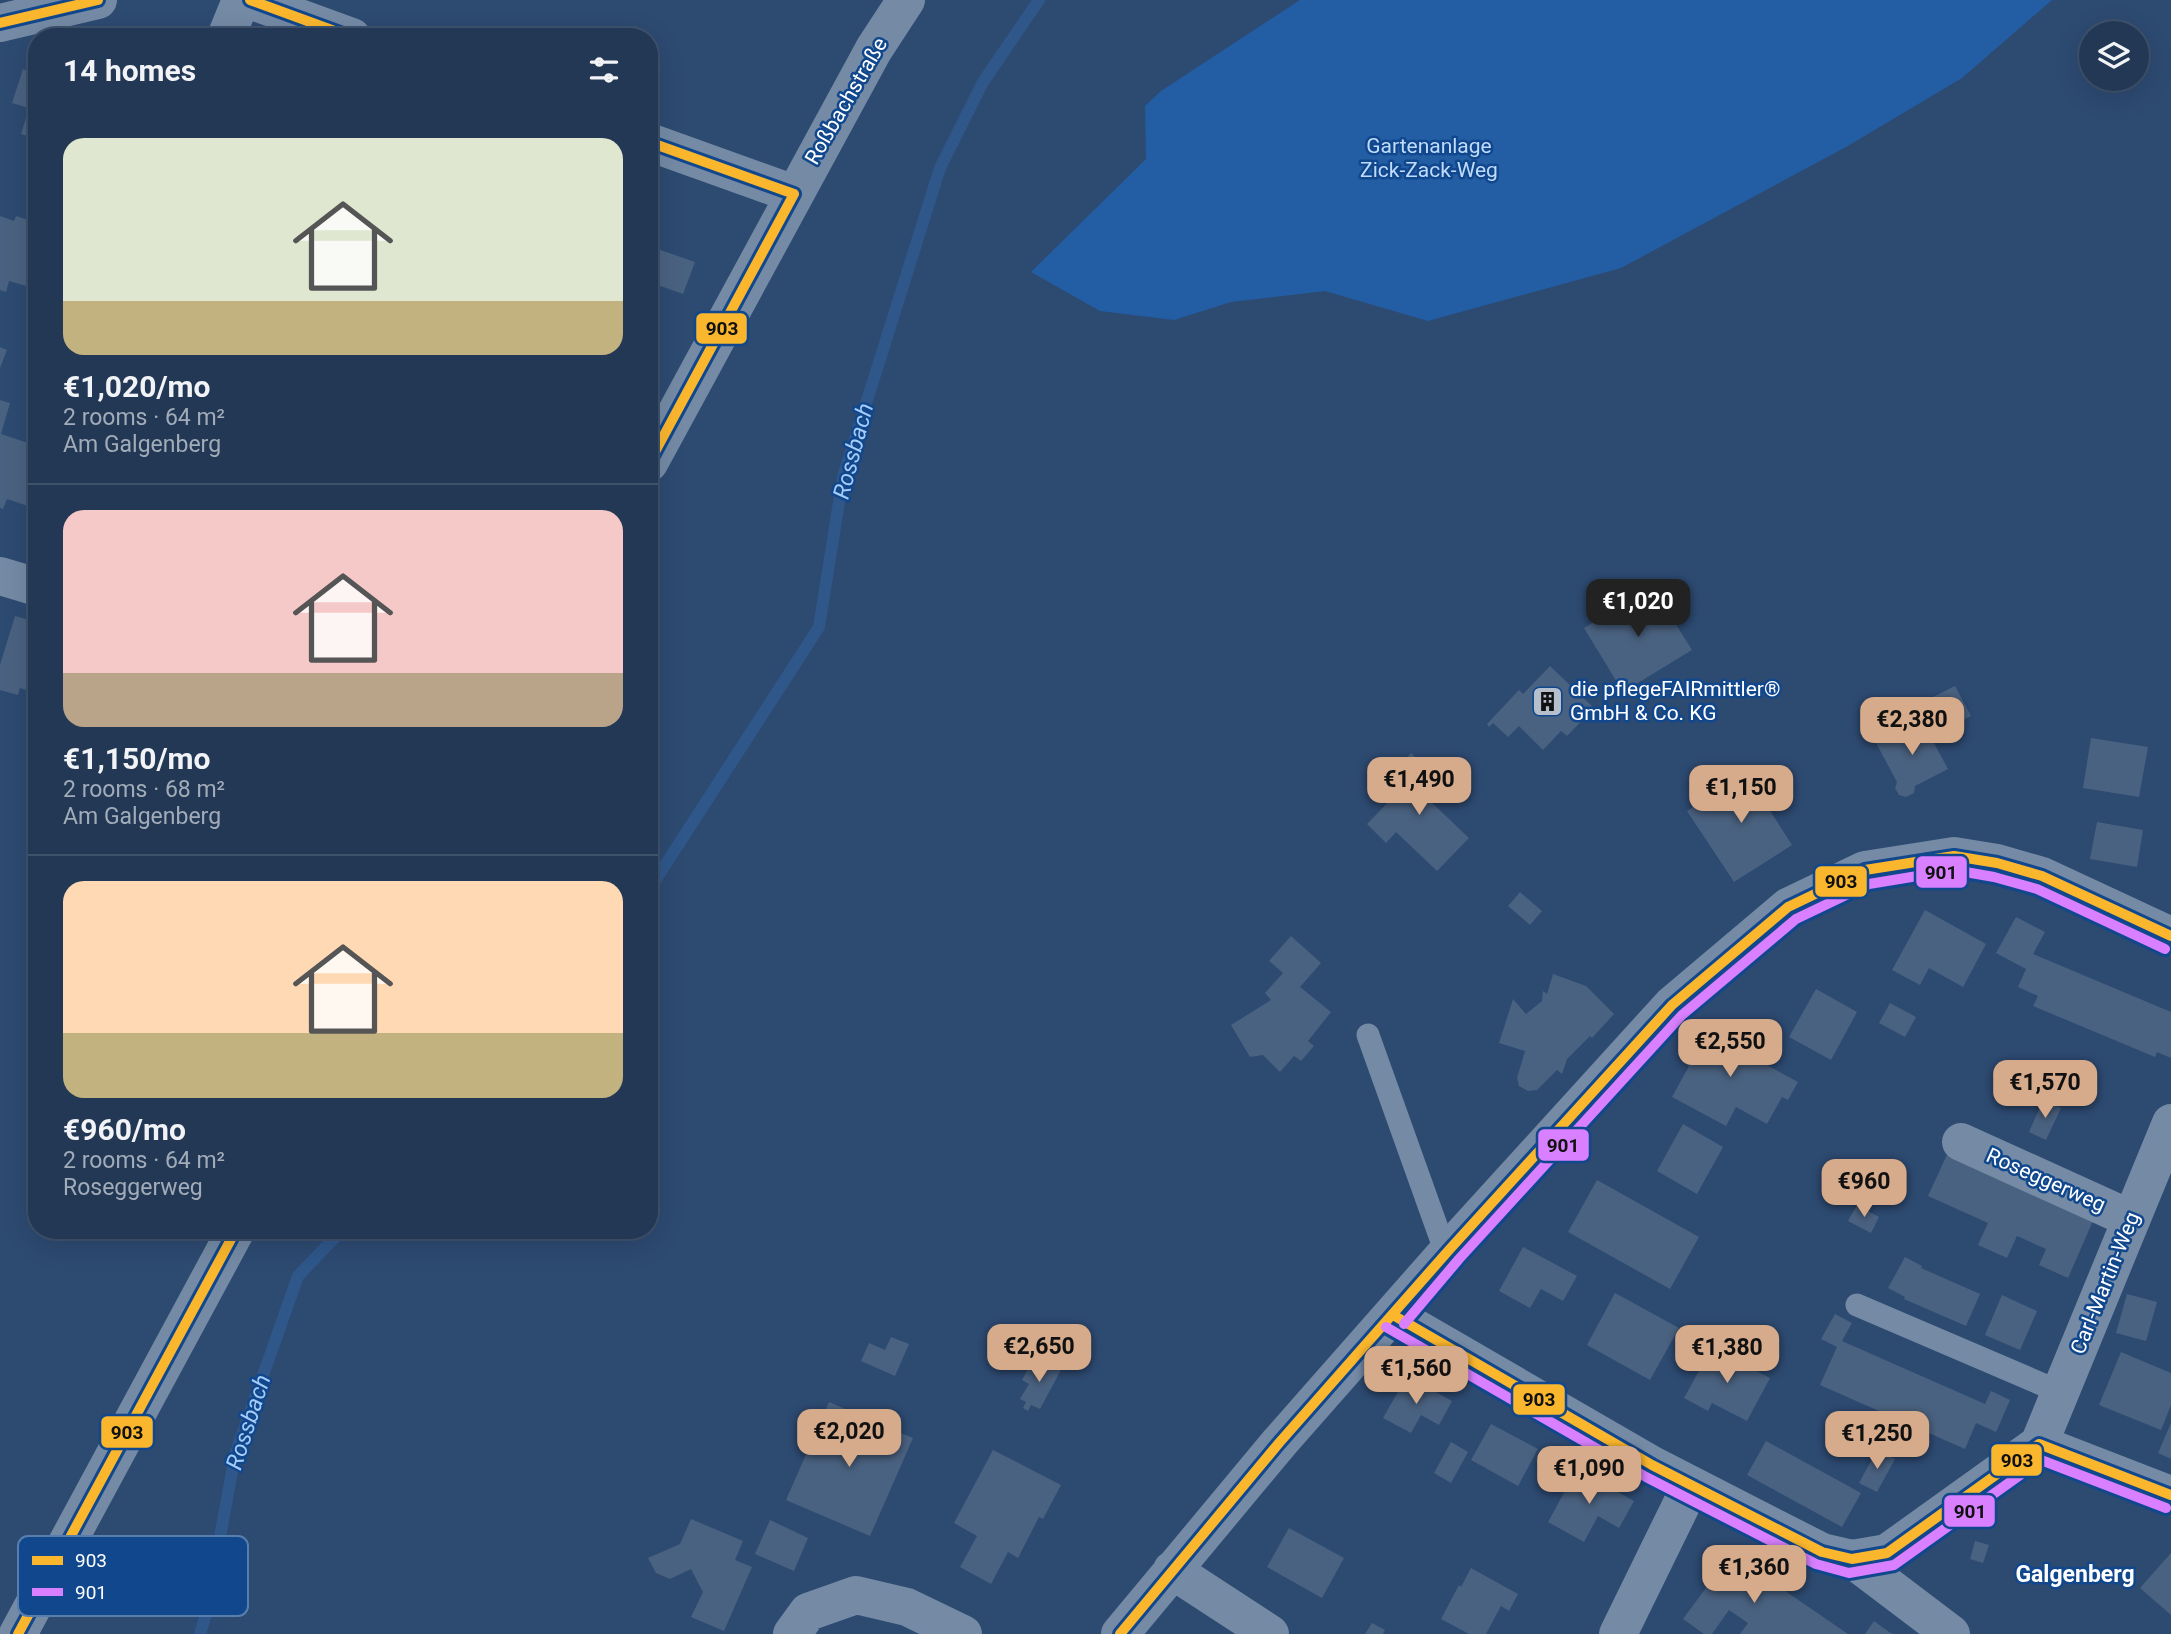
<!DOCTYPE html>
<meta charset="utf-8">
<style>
:root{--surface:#223855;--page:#2a3f5b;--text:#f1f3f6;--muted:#a2acb9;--line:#3f526c;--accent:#d6ab8b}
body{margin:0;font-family:Roboto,sans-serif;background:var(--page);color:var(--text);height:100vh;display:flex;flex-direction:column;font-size:26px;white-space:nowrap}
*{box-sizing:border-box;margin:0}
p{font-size:23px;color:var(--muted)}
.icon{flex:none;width:38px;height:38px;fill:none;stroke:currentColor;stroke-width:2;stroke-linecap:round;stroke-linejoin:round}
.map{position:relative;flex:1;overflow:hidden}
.details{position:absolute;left:28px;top:28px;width:630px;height:1211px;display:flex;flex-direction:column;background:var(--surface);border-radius:28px;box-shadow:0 7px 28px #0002,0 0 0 2px var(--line)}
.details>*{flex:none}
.fabs{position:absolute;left:2079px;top:21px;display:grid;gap:14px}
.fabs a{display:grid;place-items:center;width:70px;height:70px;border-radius:50%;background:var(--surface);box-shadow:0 7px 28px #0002,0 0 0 2px var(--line);font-size:35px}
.price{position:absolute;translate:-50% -60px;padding:0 16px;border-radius:14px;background:var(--accent);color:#111;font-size:23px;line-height:46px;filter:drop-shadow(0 2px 4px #0008)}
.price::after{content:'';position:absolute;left:50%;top:42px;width:21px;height:16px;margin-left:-10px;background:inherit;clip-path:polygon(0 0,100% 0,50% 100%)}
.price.selected{background:#222;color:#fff}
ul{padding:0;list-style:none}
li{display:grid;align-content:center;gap:14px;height:371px;padding:0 35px}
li+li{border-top:2px solid var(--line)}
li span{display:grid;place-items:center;height:217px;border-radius:21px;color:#555}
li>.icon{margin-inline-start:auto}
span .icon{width:126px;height:126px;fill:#fffc;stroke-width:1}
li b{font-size:30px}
h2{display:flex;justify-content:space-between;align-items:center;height:84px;padding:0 35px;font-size:30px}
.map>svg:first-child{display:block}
</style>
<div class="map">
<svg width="2171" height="1634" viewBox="0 0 2171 1634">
<rect width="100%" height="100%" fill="#2d4a71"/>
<path fill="#235ea5" d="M1300,0H2052L1962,78L1846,147L1621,268L1428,321L1325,291L1231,302L1174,320L1100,311L1031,272L1146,159L1145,106L1161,91Z"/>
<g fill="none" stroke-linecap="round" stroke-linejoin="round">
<path stroke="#2f578a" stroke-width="12" d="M649,890L819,627L843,477L940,168L983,82L1039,0
M200,1634L206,1614L235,1455L298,1276L342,1230"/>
</g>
<path fill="#4a6281" d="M23,69L37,74V139L21,134L29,108L12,103Z
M31,210L37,212V303L26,300L30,287L9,281L6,292L0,290V216L14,221L16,216L28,220Z
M649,246L695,262L683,294L649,282Z
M0,347L7,350L0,368Z
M0,400L10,403L1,434L37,446V509L7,499L3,509L0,508Z
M1652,586L1692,650L1623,692L1584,628Z
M15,616L37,622V693L20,688L18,695L0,690V665Z
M1550,666L1594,708L1567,736L1561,731L1543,750L1519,726L1508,737L1493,723L1489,727L1487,724L1519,690L1523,694Z
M1955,686L1971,716L1943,731L1927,700Z
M1921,719L1948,769L1915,786L1914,793L1906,797L1899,795L1895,788L1897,782L1876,743Z
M2091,738L2148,747L2139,797L2083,788Z
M1411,753L1443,784L1428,799L1469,838L1437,871L1396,832L1386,843L1367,824L1397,793L1400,796L1412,784L1397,769Z
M1759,765L1771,784L1758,792L1792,845L1734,882L1687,811Z
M2097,822L2143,830L2137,867L2090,859Z
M1520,892L1542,911L1530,925L1508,906Z
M1925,910L1986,944L1963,987L1929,968L1920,985L1892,970Z
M2016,917L2045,932L2033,954L2171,1012V1058L2157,1052L2155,1057L2033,1006L2038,996L2018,987L2026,969L1996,953Z
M1291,936L1321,963L1300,987L1331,1012L1308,1041L1314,1046L1301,1061L1294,1056L1280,1072L1263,1055L1250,1057L1231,1025L1271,1000L1265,993L1283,973L1269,961Z
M1553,974L1586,986L1614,1014L1592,1038L1590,1036L1567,1059L1562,1074L1557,1070L1537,1090L1528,1091L1519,1086L1517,1078L1525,1051L1499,1043L1513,999L1526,1014L1542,1001L1543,991L1547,994Z
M1816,989L1857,1012L1831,1060L1789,1037Z
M1890,1003L1916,1017L1905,1037L1879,1023Z
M1707,1023L1756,1050L1752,1057L1798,1082L1788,1100L1782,1097L1767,1124L1736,1107L1726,1126L1672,1097L1689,1066L1682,1062L1693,1042L1689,1036Z
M2043,1100L2061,1108L2046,1140L2029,1132Z
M1683,1124L1723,1147L1697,1194L1657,1171Z
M1950,1148L2096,1214L2068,1278L2039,1265L2046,1249L2017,1236L2007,1258L1978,1245L1988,1223L1928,1196Z
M1597,1180L1699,1237L1670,1289L1568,1232Z
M1857,1205L1879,1217L1871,1233L1848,1221Z
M1523,1247L1577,1276L1563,1301L1541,1289L1530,1308L1499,1291Z
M1905,1257L1922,1266L1921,1268L1980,1294L1966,1326L1904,1299L1905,1297L1888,1288Z
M1615,1293L1679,1328L1650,1380L1587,1345Z
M2127,1294L2157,1302L2146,1341L2116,1333Z
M2002,1295L2037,1311L2020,1350L1985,1335Z
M1835,1314L1852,1323L1842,1341L1985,1404L1991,1391L2010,1400L1996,1432L1976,1423L1965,1449L1820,1385L1837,1347L1821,1339Z
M891,1337L909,1344L895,1376L861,1361L869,1343L885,1350Z
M1712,1347L1770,1378L1747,1421L1712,1403L1708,1411L1684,1398Z
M2121,1352L2171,1373V1405L2161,1430L2099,1405Z
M1040,1359L1061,1370L1040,1409L1031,1405L1028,1411L1023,1408L1026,1402L1020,1399L1029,1384L1022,1380L1029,1367L1035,1370Z
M1407,1376L1452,1401L1439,1425L1421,1415L1411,1433L1383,1418Z
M829,1402L913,1438L870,1536L786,1500Z
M2171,1423V1459L2158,1453Z
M1491,1424L1538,1449L1518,1486L1471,1460Z
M1766,1441L1861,1493L1842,1527L1747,1475Z
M1451,1442L1468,1452L1451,1483L1434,1473Z
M993,1450L1061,1485L1043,1519L1039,1517L1018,1558L1008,1552L991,1584L960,1567L977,1536L954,1523Z
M1877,1450L1895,1459L1877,1492L1859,1483Z
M1577,1469L1634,1501L1619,1528L1598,1516L1584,1542L1548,1522Z
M691,1519L743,1541L735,1560L752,1567L724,1631L691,1617L703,1592L691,1569L670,1579L656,1573L648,1558L680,1544Z
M770,1520L808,1538L794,1571L755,1554Z
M1289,1528L1344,1558L1322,1598L1267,1567Z
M1975,1541L1989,1545L1983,1563L1970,1559Z
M2171,1553V1615L2140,1588Z
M1731,1554L1775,1584L1848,1634H1740L1748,1623L1729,1610L1712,1634H1704L1683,1619Z
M1471,1568L1518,1594L1509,1611L1501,1606L1486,1634H1469L1441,1619L1459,1585L1461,1587Z
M1874,1621L1889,1632L1893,1634H1865Z
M1372,1623L1385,1630L1383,1634H1365Z"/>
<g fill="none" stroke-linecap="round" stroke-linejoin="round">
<path stroke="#748aa5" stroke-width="23" d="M1368,1035L1446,1253
M1857,1305L2060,1392"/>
<path stroke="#748aa5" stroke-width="38" d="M250,0L352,37
M0,23L98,0
M226,37L241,0
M649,142L794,194
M0,576L37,587
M1961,1142L2131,1219
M1393,1315L1652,1465L1822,1552L1852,1559L1887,1553L2039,1444L2171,1495
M2039,1444L2171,1123
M1852,1559L1951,1634
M1172,1570L1270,1634
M792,1634L808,1612L856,1595L907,1607L963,1634
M1120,1634L1279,1443L1449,1250L1672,1005L1788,907L1865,870L1954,856L1997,863L2042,876L2171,936
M1618,1634L1691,1485"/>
<path stroke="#748aa5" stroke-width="38" d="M649,463L874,49L906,0
M18,1634L236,1230"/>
<defs>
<path id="bus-1" d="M250,0L351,37
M0,23L98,0
M649,142L794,194
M649,463L794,194
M1393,1315L1652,1465L1822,1552L1852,1559L1887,1553L2039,1444L2171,1495
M18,1634L236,1230
M1120,1634L1279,1443L1449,1250L1672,1005L1788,907L1865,870L1954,856L1997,863L2042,876L2171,936"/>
<path id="bus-2" d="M1404,1324L1459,1259L1682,1015L1796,919L1869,884L1954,870L1994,877L2037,889L2165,949
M1386,1327L1646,1477L1816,1564L1849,1573L1894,1565L2041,1460L2166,1508"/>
</defs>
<use href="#bus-1" stroke="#11478d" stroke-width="16"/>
<use href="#bus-2" stroke="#11478d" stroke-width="16"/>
<use href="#bus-1" stroke="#fab62d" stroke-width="10"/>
<use href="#bus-2" stroke="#d880ff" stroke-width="10"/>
</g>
<defs>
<symbol id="building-square" viewBox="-11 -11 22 22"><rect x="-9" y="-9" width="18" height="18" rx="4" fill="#b6c0cd" stroke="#11478d"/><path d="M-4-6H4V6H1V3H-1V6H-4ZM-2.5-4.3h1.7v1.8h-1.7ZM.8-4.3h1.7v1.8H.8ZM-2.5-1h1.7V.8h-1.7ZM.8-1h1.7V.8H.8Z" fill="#111"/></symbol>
</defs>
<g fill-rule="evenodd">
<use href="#building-square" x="1530" y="684" width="35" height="35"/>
</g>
<g text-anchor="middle" stroke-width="5" stroke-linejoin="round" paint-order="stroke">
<g font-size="21" fill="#fff" stroke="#11478d">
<text transform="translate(846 101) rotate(-60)" y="7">Roßbachstraße</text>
<text transform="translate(2046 1180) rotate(24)" y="7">Roseggerweg</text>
<text transform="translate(2105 1283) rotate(-68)" y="7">Carl-Martin-Weg</text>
</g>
<g font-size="21" fill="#c0dcfd" stroke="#11478d">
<text x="1429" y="153">Gartenanlage<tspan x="1429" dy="24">Zick-Zack-Weg</tspan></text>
</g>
<g font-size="21" fill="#fff" stroke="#11478d" text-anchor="start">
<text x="1570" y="696">die pflegeFAIRmittler®<tspan x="1570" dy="24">GmbH &amp; Co. KG</tspan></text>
</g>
<g font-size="23" font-style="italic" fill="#a5ccf9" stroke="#11478d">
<text transform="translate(853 451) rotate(-75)" y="8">Rossbach</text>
<text transform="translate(248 1422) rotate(-72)" y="8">Rossbach</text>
</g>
<g font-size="23" font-weight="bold" fill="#fff" stroke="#11478d">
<text x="2075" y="1582">Galgenberg</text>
</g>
</g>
<rect x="18" y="1536" width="230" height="80" rx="10" fill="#11478d" stroke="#587eaf" stroke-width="2"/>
<rect x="32" y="1556" width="31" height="9" fill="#fab62d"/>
<rect x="32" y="1588" width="31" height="8" fill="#d880ff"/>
<g font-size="19" fill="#fff">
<text x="75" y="1567">903</text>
<text x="75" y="1599">901</text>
</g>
<g stroke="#11478d" stroke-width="2.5">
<rect x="695" y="312" width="53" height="33" rx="7" fill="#fab62d"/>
<rect x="1915" y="855" width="53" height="34" rx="7" fill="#d880ff"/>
<rect x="1814" y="865" width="54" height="33" rx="7" fill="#fab62d"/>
<rect x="1537" y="1128" width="53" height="34" rx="7" fill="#d880ff"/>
<rect x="1512" y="1383" width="54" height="33" rx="7" fill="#fab62d"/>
<rect x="100" y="1415" width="54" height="34" rx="7" fill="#fab62d"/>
<rect x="1990" y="1443" width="53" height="34" rx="7" fill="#fab62d"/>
<rect x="1943" y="1494" width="53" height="34" rx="7" fill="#d880ff"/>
</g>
<g font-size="19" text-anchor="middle" font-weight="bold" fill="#111">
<text x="722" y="335">903</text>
<text x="1941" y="879">901</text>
<text x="1841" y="888">903</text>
<text x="1563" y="1152">901</text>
<text x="1539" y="1406">903</text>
<text x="127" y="1439">903</text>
<text x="2017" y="1467">903</text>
<text x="1970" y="1518">901</text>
</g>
</svg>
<div class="fabs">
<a><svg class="icon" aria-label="layers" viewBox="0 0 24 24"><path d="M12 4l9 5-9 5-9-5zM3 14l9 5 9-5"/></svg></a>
</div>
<b class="price selected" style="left:1638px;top:639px">€1,020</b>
<b class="price" style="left:1912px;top:757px">€2,380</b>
<b class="price" style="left:1419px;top:817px">€1,490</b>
<b class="price" style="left:1741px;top:825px">€1,150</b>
<b class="price" style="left:1730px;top:1079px">€2,550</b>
<b class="price" style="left:2045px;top:1120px">€1,570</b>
<b class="price" style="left:1864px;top:1219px">€960</b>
<b class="price" style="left:1039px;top:1384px">€2,650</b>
<b class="price" style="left:1727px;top:1385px">€1,380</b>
<b class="price" style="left:1416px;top:1406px">€1,560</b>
<b class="price" style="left:849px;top:1469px">€2,020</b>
<b class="price" style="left:1877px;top:1471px">€1,250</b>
<b class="price" style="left:1589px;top:1506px">€1,090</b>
<b class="price" style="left:1754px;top:1605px">€1,360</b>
<section class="details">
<h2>14 homes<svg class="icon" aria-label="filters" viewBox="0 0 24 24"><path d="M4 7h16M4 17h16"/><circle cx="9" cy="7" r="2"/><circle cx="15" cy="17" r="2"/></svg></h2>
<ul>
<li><span style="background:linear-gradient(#dfe7d0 75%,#c2b280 0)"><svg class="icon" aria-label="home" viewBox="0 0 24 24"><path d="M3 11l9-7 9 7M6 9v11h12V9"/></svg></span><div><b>€1,020/mo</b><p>2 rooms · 64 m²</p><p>Am Galgenberg</p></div></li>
<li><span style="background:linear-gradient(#f6c9c9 75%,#b9a48a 0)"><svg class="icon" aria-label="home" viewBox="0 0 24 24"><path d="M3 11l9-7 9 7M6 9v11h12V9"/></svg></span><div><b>€1,150/mo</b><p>2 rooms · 68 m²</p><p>Am Galgenberg</p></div></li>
<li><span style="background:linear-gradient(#ffd9b3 70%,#c2b280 0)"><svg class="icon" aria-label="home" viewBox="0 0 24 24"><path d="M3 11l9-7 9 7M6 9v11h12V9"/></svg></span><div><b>€960/mo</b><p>2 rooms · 64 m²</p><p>Roseggerweg</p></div></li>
</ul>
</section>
</div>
